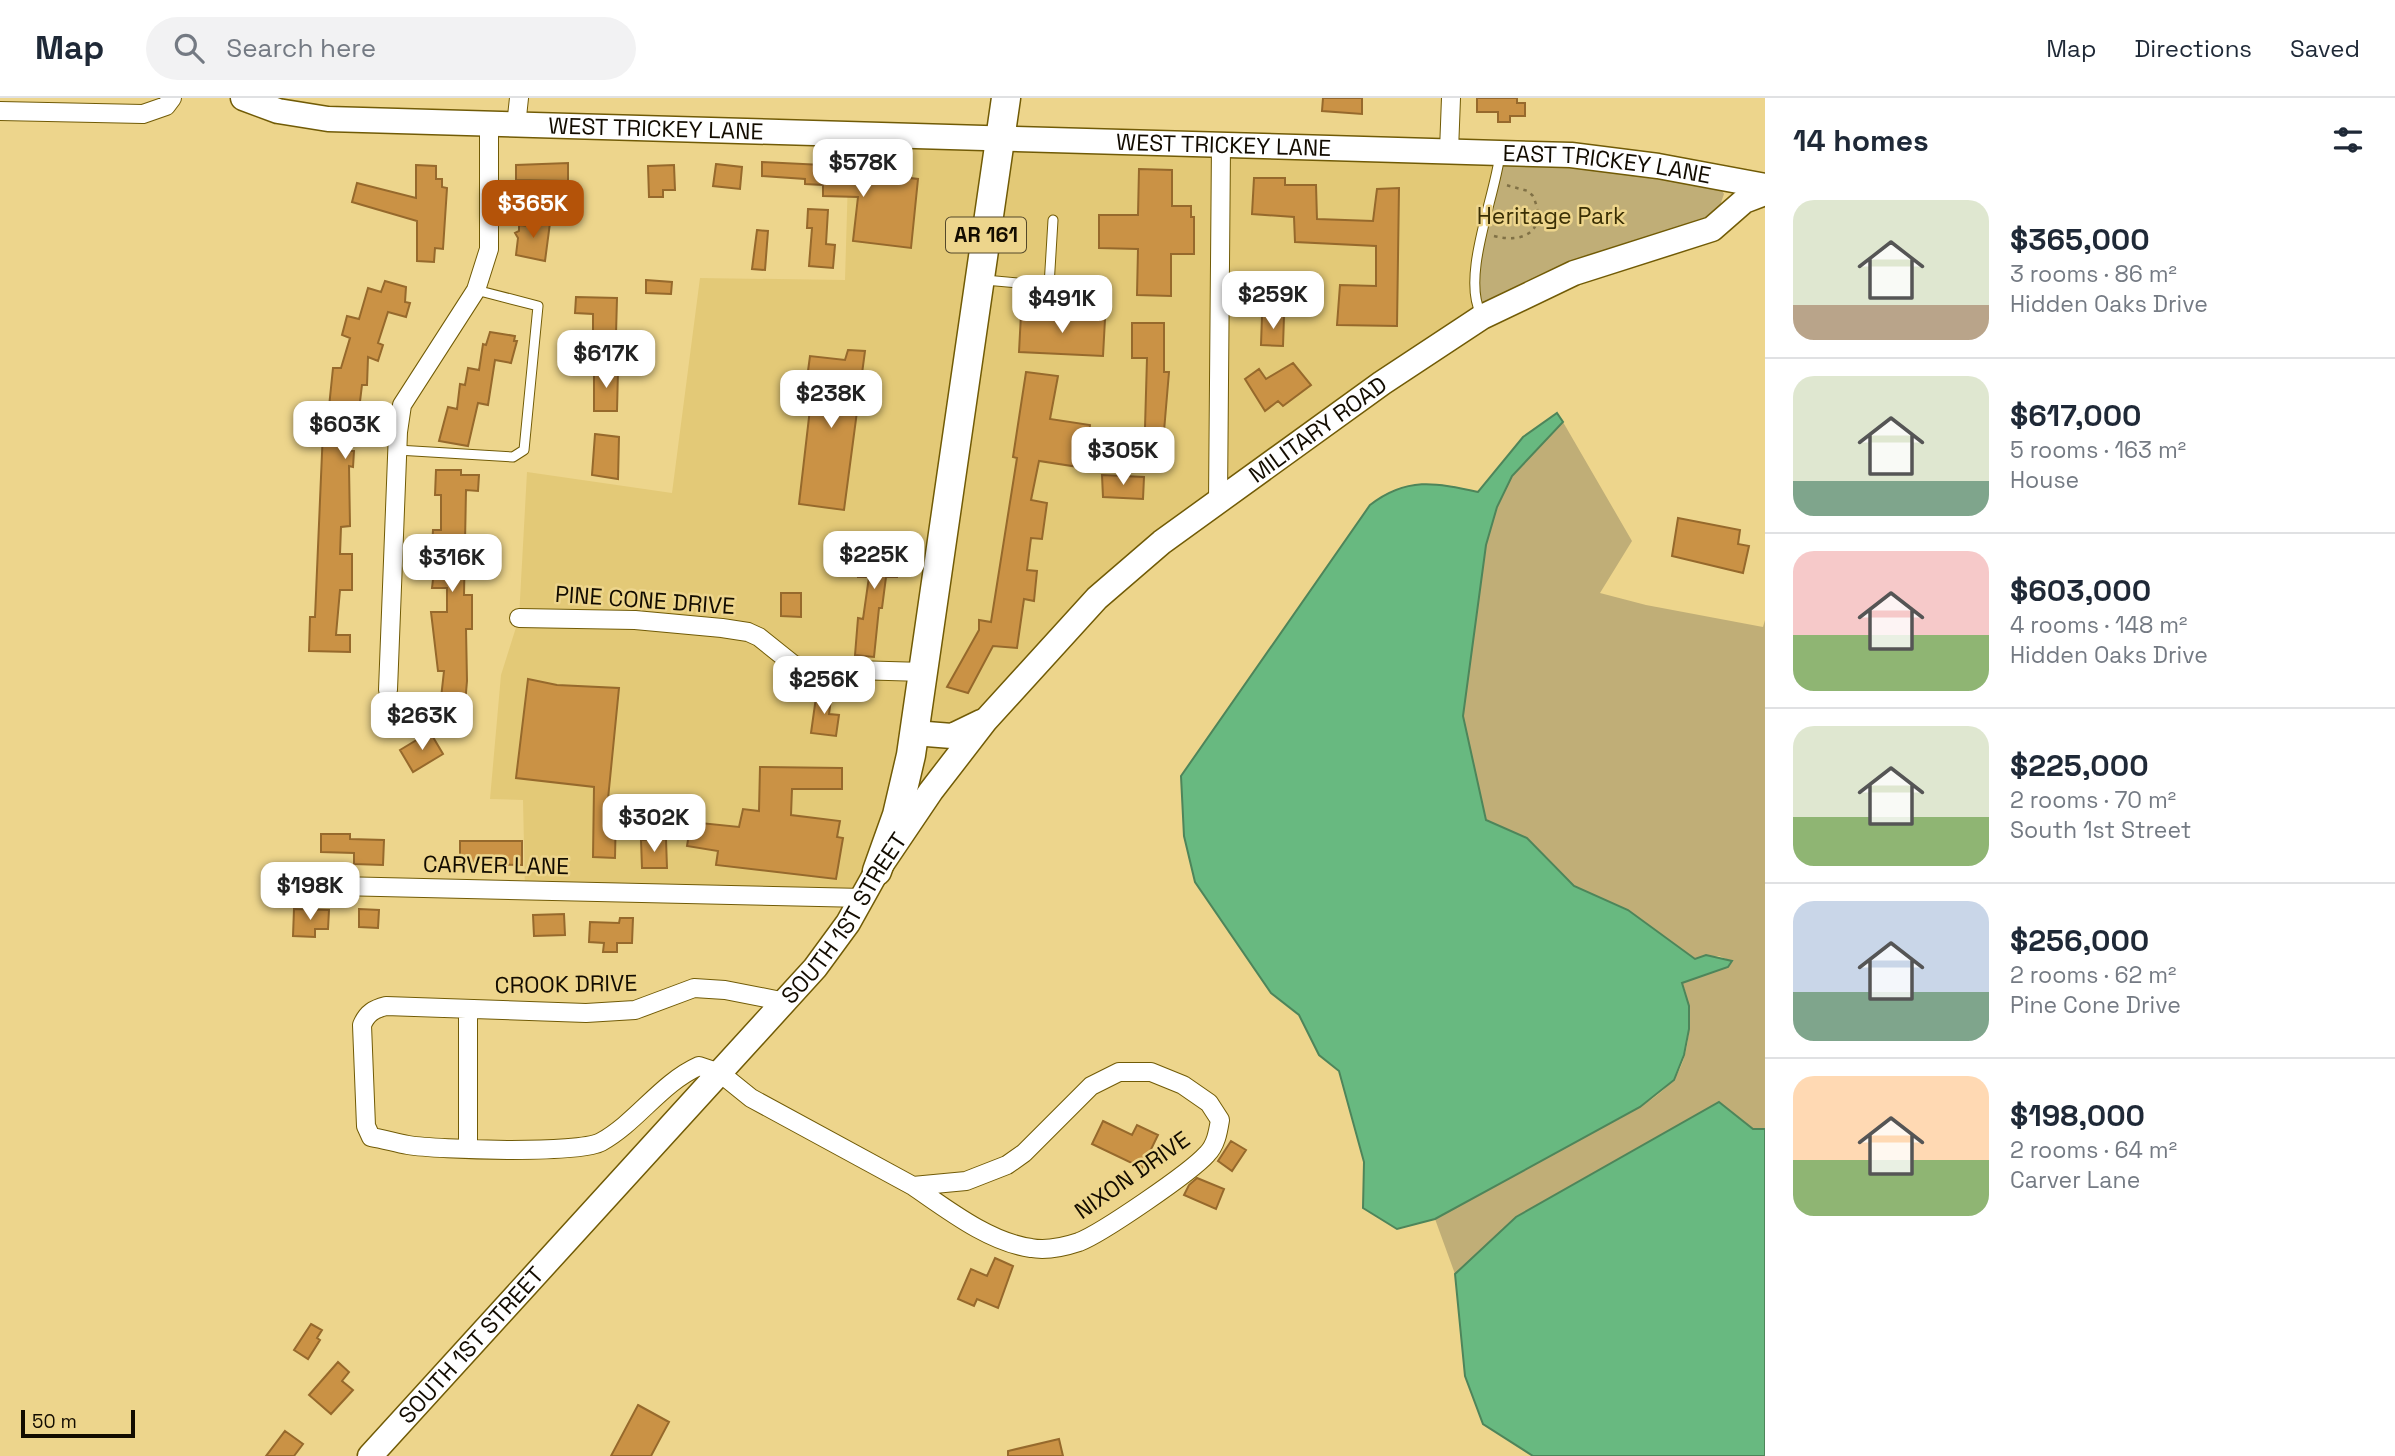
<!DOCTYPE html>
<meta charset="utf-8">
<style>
:root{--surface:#fff;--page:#f2f2f3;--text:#1f2937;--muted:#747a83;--line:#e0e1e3;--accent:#b45309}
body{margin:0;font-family:"Space Grotesk",sans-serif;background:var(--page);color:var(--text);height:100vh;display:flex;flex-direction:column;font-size:26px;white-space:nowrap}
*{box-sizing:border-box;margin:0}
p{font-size:23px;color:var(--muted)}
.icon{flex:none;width:38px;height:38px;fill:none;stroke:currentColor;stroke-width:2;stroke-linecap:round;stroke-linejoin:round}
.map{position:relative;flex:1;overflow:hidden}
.panel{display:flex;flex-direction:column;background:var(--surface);width:630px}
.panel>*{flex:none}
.scale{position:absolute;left:21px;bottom:18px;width:114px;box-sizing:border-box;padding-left:7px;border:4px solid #130c00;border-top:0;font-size:19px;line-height:24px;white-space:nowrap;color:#130c00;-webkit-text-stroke:5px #edd58c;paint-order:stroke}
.price{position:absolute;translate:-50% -60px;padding:0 16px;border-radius:14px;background:#fff;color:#222;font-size:23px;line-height:46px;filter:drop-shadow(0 2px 4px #0008)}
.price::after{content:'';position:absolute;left:50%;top:42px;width:21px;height:16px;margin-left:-10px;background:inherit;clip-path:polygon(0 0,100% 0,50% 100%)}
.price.current{background:var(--accent);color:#fff}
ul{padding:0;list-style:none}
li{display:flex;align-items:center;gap:21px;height:175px;padding:0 28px}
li+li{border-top:2px solid var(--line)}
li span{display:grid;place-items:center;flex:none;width:196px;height:140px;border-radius:21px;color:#555}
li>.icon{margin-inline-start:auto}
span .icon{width:84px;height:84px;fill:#fffc;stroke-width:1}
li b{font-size:30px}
h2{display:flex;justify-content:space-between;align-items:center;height:84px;padding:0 28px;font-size:30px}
header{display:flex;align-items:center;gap:42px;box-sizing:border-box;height:98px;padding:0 35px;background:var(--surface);border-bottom:2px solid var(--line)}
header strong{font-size:33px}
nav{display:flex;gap:38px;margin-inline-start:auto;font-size:24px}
.search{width:490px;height:63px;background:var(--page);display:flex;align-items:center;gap:18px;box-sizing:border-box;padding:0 24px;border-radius:38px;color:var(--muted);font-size:26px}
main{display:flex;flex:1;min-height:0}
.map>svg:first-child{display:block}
</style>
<header>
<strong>Map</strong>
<div class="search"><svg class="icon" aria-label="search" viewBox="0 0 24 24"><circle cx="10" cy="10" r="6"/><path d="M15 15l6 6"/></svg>Search here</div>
<nav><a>Map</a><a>Directions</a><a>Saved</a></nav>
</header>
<main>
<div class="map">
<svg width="1765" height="1358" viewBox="0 0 1765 1358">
<rect width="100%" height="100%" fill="#edd58c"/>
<path fill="#e3c977" d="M849,46L1500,54L1482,219L1441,245L1070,528L864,800L525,792L523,702L490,701L501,577L519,520L527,374L672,395L700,180L845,182Z"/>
<path fill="#c0ae77" d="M1500,54L1715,80L1724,96L1712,131L1482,219L1474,203L1478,152Z
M1563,324L1632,443L1600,495L1646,507L1763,529L1765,522V1031H1753L1719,1005L1516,1119L1455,1176L1435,1121C1485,1093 1536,1065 1586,1038C1615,1022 1650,1008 1672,983C1691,962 1694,909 1682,885L1728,869L1731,863L1719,858L1695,861L1682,854L1628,812L1574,788L1527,740L1486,722L1463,619L1486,447L1497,409L1512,378Z"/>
<path fill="#68b980" stroke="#4e855a" stroke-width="2" d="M1557,315L1563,324L1512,378L1497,409L1486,447L1463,618L1486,722L1527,740L1574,788L1628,812L1695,861L1706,857L1732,863L1728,869L1682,885L1689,908V931L1684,957L1674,982L1640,1009L1435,1121L1397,1131L1363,1110L1364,1064L1339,973L1319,957L1299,917L1271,895L1195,784L1184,738L1181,678L1370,407C1406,379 1436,384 1478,394L1523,339Z
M1719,1004L1753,1031H1765V1358H1533L1483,1326L1465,1278L1455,1176L1516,1119Z"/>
<path fill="#ca9245" stroke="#96692c" stroke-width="2" d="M1323,0H1362V16L1322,13Z
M1477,0H1517V5H1525V18H1510V24H1498V14H1477Z
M823,63L841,64V72L918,81L911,150L853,143L858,99L823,98V87L805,86V81L762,78V64L823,67Z
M568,65V83L516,82V67Z
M716,66L742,69L740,91L713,88Z
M416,67L436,68V81H442V89L447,90L443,151L435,150L434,164L417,163V123L352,104L357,85L416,100Z
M674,67L675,92H663V99H649L648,68Z
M1139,71L1172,72V108H1191V119H1194V156H1171V198L1137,197L1138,151L1099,150V117H1138Z
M1254,80H1285V87H1316L1317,121L1373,123L1377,91L1399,90L1397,228L1337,227L1340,187L1376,188V148L1295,144L1294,119L1252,116Z
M808,111L828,112L826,146L835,147L833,170L809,168L812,130H807Z
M530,123L550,125L545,163L516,157L518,140L515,135L519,133V127L529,128Z
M757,132L768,133L765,172L752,171Z
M646,182L672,184L671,196L646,195Z
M385,183L406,189L405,204L410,205L406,219L388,214L378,245L383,247L378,263L368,259L367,287H362L357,328H351L349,353H354L353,369L349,368L350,428L341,429L340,456H352V492H340L336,537H350V554L309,553L310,519H315L324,309H329L333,270H341L350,240L342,237L347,218L359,221L368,190L381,194Z
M576,199L617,200L616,237H593V216L575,215Z
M1021,216L1105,221L1103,258L1019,254Z
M1262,218H1284L1283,248L1261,247Z
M1132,225H1164V274H1169L1163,345H1167L1168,364H1144L1147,260H1132Z
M490,234L515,238L514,243H517L511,265L495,262L488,307L478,305L468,348L439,343L448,309L457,311L460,286L465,287L468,270L479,272L483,246L486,247Z
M848,252L865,253L844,412L799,406L814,276L808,273L810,258L845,262Z
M1293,265L1311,287L1283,308L1278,303L1265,313L1245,281L1259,271L1266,281Z
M594,271L618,272L617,313H594Z
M1026,274L1058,278L1050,321L1090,327L1085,370L1039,363L1031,402L1047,405L1042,441L1031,440L1027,472L1037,473L1034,503L1024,501L1017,550L993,548L968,595L947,589L979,532V522L991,524L1017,360L1013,359Z
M595,336L619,339L618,381L592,377Z
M436,372H461V377H479L478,393L466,392L464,497H472V531H466L467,583L463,629L438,627L444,573H438L431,514H447V490H432L437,448H432L433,432H441V397H435Z
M1102,377L1144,379L1143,401L1103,399Z
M1678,420L1740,432L1738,446L1749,448L1743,475L1672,458Z
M858,447H897V479H886L882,510H879L874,559L855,557L858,520L863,521L869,479H858Z
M781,495H801V519L781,518Z
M528,581L557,587L619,590L607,711L616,712L615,760L593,759L594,689L516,680Z
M817,592L832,594L829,616L839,617L836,638L811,635Z
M430,634L443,656L413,674L400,652Z
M760,669L842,670V691H792L791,717L840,723L837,739L843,740L836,781L716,767L718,753L687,748L691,724L739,729L743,711L759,713Z
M321,736H350V741L384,742L383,767L354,766V755L321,754Z
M666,741L667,770H642L641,742Z
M460,743H522V767L460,766Z
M294,811L329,812L328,831H315V839L293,838Z
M359,811L379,812L378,830L359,829Z
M564,816L565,837L534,838L533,817Z
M620,820H633L632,845H617V854H603L604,845L589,844L590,824L619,825Z
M1103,1023L1132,1037L1137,1027L1158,1037L1142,1070L1092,1046Z
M1231,1043L1246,1052L1232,1073L1218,1063Z
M1197,1080L1224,1091L1216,1111L1184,1097L1189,1087Z
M995,1160L1013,1168L998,1210L977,1201L974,1208L958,1201L971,1171L987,1178Z
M311,1226L322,1232L317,1240L320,1242L308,1261L294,1252Z
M338,1264L349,1274L342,1283L353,1292L331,1316L309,1297Z
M638,1307L669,1324L651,1358H611Z
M285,1333L303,1346L294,1358H266Z
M1059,1341L1063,1358H1008V1353Z"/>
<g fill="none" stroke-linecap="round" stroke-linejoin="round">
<defs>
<path id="lane" d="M985,182L1049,188L1053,122
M1481,216C1461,178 1495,99 1500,56
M397,352L513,359L524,352L538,208L476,192"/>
<path id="street" d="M0,13L143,16L166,8L172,0
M516,28L519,0
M1449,53L1451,0
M1218,403L1221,47
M519,520L635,522L722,530L748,534L759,539L794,567L818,571L924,574
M388,592L398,334L402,307L476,192L489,151V27
M294,787L864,800
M786,904L725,892L694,890L635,912L586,915L386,908C374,911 367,915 362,927L366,1028L371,1039C384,1041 396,1045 408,1047C438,1052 579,1056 601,1044C637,1024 661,985 699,968L720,975L751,1000L913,1088L966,1083L1007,1067L1024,1055L1091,988L1119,974H1151L1183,987L1209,1005L1220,1022C1218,1034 1216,1047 1207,1056C1190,1075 1102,1135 1079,1144C1064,1149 1047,1153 1031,1150C989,1144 948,1112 913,1088
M468,913V1049"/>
<g id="secondary">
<path id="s1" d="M243,0L278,13L328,21L1571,57L1658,68L1765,88"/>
<path d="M914,635L952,638L981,624"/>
<path id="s2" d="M370,1358L815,870L848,825L877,773L931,693L985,623L1097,500L1162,444L1382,285L1482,219L1574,175L1712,131L1744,103L1765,95"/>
</g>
<path id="primary" d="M877,773L897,717L911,657L1006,0"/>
</defs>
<use href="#lane" stroke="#715b06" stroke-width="11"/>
<use href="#street" stroke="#715b06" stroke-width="20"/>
<use href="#secondary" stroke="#715b06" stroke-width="27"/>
<use href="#primary" stroke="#715b06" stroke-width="31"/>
<path stroke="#807146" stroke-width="2.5" stroke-dasharray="3.5 5" stroke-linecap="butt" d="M1494,138C1525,146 1548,132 1533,98L1528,93L1506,87"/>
<use href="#lane" stroke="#fff" stroke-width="9"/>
<use href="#street" stroke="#fff" stroke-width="18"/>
<use href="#secondary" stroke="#fff" stroke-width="24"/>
<use href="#primary" stroke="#fff" stroke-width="28"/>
</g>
<g text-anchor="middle" stroke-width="5" stroke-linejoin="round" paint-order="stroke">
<rect fill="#edd58c" stroke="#54482a" stroke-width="2" x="946" y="119.5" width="80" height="35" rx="5"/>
<g font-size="21" font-weight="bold" fill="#130c00">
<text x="986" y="144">AR 161</text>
</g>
<g font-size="23" fill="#130c00" stroke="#edd58c">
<text dy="8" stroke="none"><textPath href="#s1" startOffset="416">WEST TRICKEY LANE</textPath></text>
<text dy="8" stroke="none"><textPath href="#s1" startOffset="984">WEST TRICKEY LANE</textPath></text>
<text dy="8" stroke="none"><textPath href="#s1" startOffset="1368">EAST TRICKEY LANE</textPath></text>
<text dy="8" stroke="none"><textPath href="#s2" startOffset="1405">MILITARY ROAD</textPath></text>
<text transform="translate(645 502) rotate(4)" y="8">PINE CONE DRIVE</text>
<text transform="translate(496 767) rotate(1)" y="8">CARVER LANE</text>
<text dy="8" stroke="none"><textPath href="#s2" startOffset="718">SOUTH 1ST STREET</textPath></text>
<text transform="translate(566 886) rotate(-1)" y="8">CROOK DRIVE</text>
<text transform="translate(1132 1077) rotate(-35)" y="8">NIXON DRIVE</text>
<text dy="8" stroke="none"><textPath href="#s2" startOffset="150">SOUTH 1ST STREET</textPath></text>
</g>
<g font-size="23" fill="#3a2f05" stroke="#edd58c">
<text x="1551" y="126">Heritage Park</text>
</g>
</g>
</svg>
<div class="scale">50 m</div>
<b class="price" style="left:863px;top:101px">$578K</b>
<b class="price current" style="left:533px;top:142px">$365K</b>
<b class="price" style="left:1273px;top:233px">$259K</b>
<b class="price" style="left:1062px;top:237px">$491K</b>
<b class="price" style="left:606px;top:292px">$617K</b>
<b class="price" style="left:831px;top:332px">$238K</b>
<b class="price" style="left:345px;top:363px">$603K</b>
<b class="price" style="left:1123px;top:389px">$305K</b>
<b class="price" style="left:874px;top:493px">$225K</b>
<b class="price" style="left:452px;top:496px">$316K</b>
<b class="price" style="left:824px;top:618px">$256K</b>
<b class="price" style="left:422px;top:654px">$263K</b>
<b class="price" style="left:654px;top:756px">$302K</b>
<b class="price" style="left:310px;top:824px">$198K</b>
</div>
<section class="panel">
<h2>14 homes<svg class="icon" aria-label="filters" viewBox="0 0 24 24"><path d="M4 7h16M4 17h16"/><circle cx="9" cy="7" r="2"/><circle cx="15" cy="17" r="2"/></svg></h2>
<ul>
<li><span style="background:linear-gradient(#dfe7d0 75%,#b9a48a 0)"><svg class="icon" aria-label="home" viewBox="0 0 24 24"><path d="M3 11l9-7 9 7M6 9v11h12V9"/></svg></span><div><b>$365,000</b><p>3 rooms · 86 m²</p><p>Hidden Oaks Drive</p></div></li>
<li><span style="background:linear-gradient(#dfe7d0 75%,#7fa58c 0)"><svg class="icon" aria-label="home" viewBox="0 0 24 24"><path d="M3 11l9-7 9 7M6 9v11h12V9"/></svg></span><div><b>$617,000</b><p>5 rooms · 163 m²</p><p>House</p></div></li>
<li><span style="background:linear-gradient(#f6c9c9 60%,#8fb573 0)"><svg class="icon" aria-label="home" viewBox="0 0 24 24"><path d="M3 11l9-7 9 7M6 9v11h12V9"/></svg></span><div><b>$603,000</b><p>4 rooms · 148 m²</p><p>Hidden Oaks Drive</p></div></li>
<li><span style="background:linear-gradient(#dfe7d0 65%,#8fb573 0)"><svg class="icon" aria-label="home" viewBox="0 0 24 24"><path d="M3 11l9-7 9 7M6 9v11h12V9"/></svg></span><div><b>$225,000</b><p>2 rooms · 70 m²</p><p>South 1st Street</p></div></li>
<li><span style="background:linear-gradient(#c9d6e8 65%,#7fa58c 0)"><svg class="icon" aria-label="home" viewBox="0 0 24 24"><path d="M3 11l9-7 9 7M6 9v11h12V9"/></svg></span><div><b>$256,000</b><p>2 rooms · 62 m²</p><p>Pine Cone Drive</p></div></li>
<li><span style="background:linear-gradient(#ffd9b3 60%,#8fb573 0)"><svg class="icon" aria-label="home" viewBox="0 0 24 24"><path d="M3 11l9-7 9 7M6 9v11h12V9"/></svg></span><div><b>$198,000</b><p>2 rooms · 64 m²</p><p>Carver Lane</p></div></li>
</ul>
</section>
</main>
